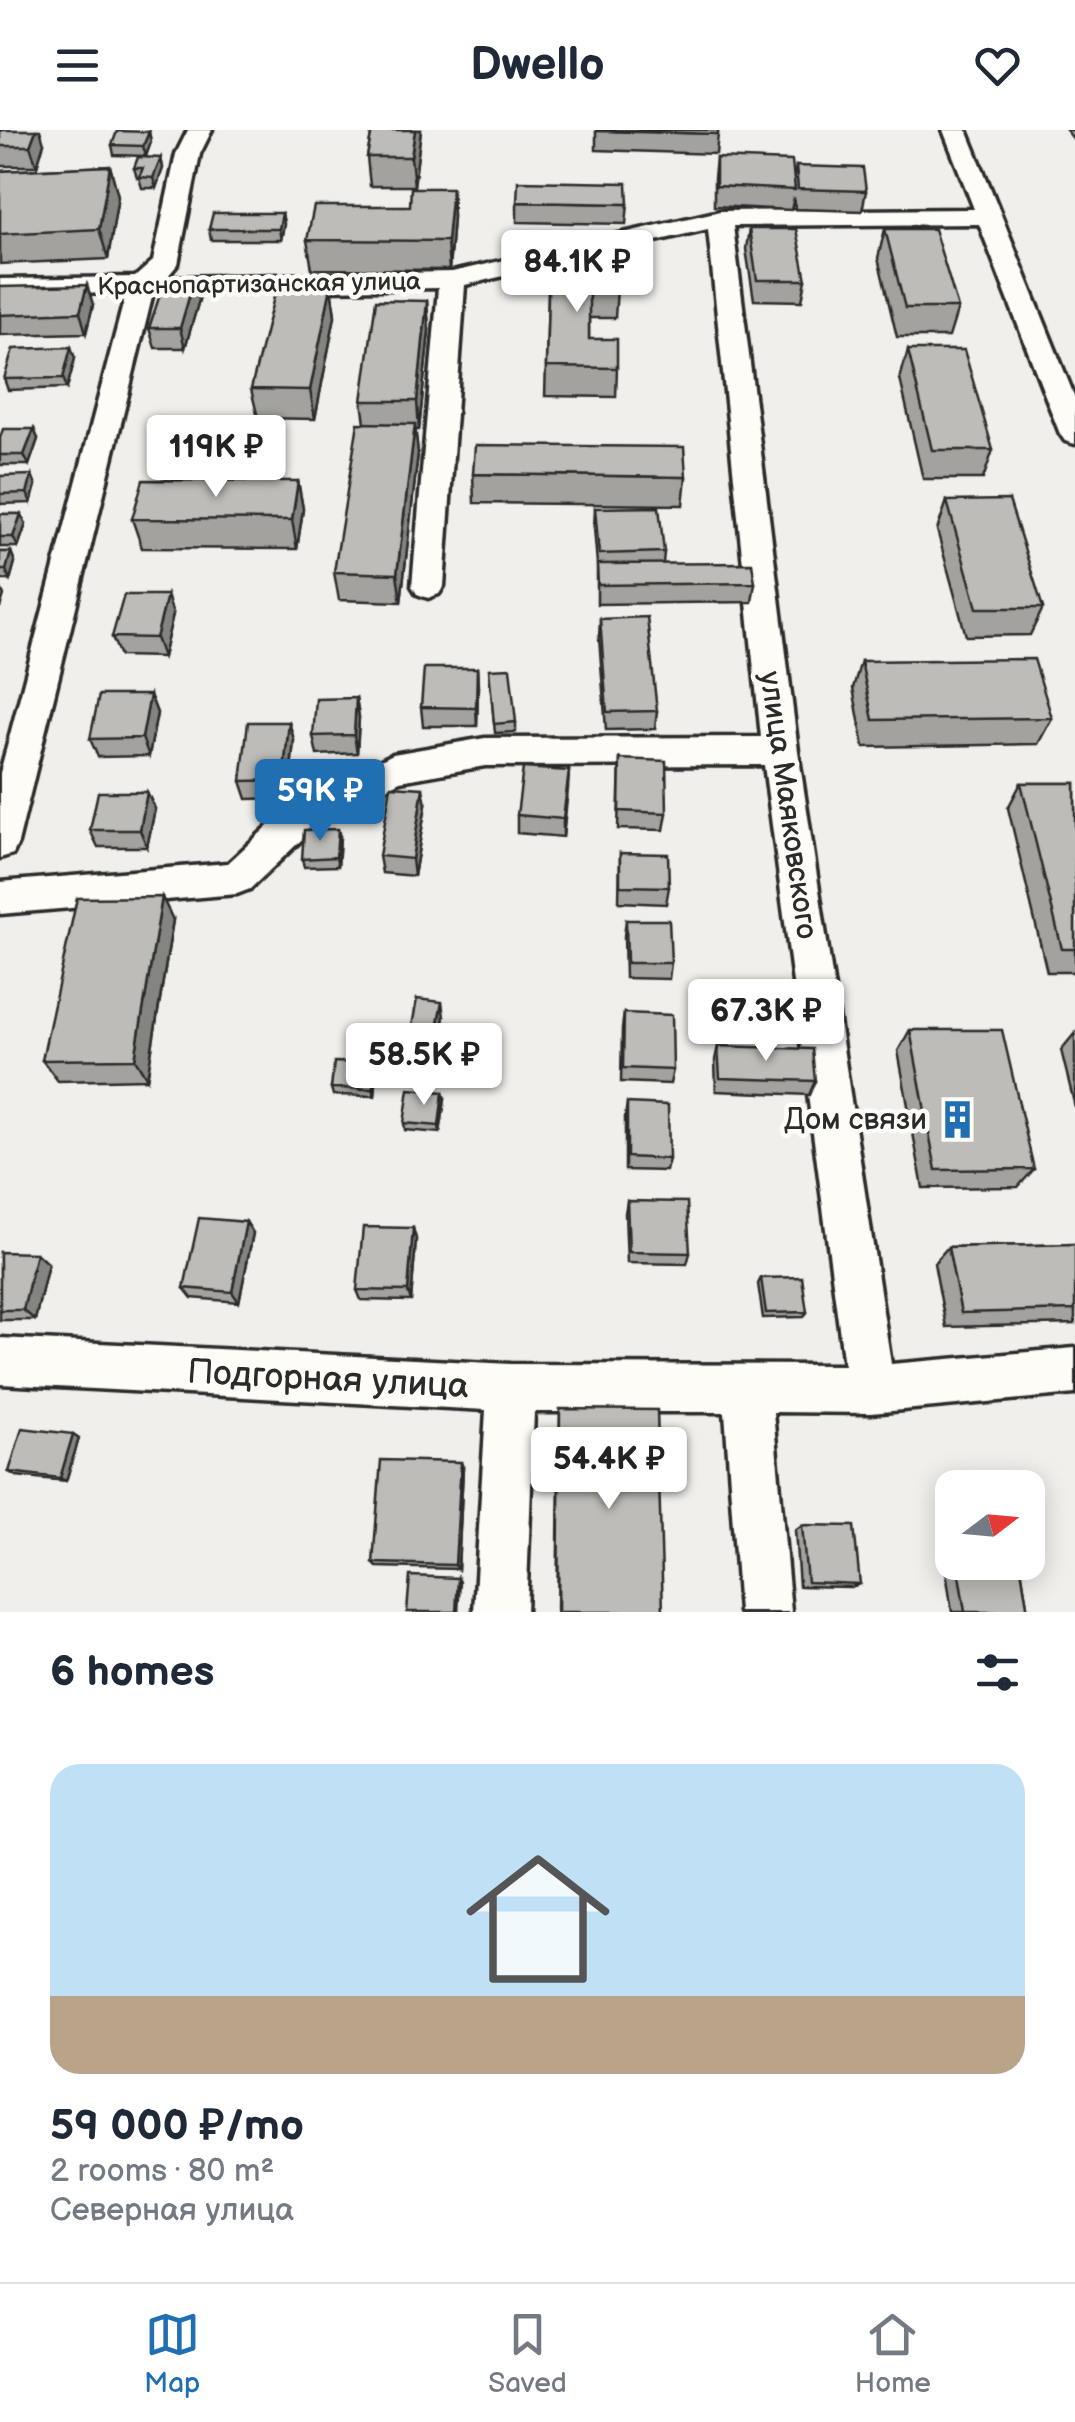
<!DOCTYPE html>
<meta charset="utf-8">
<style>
:root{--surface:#fff;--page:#f6f6f7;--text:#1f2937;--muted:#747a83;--line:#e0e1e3;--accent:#1f6fb2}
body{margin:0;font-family:"Balsamiq Sans",sans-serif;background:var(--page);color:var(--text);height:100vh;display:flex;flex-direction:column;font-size:38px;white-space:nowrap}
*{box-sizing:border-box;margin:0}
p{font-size:32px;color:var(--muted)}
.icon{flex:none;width:55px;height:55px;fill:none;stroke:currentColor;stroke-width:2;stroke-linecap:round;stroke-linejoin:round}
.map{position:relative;height:1482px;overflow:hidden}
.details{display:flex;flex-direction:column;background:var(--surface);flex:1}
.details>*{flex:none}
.needle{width:65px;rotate:74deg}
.fabs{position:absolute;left:935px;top:1340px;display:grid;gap:20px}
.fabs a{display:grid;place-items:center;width:110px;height:110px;border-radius:20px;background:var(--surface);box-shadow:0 5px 25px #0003;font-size:50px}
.price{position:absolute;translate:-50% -85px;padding:0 22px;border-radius:10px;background:#fff;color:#222;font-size:32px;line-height:65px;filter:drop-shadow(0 2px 5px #0008)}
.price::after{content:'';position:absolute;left:50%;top:60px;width:30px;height:22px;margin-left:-15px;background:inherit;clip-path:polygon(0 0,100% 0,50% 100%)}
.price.selected{background:var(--accent);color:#fff}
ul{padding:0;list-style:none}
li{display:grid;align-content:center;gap:20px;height:530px;padding:0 50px}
li span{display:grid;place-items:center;height:310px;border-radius:30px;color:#555}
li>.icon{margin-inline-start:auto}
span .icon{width:180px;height:180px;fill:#fffc;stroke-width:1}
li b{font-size:42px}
h2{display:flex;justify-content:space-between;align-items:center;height:120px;padding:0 50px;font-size:42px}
header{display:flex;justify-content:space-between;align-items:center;height:130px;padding:0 50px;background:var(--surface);font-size:45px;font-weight:700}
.tabs{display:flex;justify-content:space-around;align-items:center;height:140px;border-top:2px solid var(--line);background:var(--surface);font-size:28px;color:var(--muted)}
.tabs a{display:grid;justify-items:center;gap:5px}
.tabs .selected{color:var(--accent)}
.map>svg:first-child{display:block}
</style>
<header><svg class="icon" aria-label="menu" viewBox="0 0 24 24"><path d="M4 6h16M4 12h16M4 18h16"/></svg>Dwello<svg class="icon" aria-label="heart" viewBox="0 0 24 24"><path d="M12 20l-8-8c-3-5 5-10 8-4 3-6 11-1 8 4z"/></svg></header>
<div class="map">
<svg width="1075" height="1482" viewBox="0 0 1075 1482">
<rect width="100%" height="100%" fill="#f0efeb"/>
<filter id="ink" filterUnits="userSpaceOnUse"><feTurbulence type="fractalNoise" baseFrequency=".01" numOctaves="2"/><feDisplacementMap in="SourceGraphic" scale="20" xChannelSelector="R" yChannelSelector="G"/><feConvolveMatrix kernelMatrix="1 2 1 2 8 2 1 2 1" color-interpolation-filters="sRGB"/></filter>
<g filter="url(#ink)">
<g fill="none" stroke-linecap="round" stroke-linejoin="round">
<defs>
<path id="minor" d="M188,0H212L200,24L178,134L167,147L452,142L720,81L974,79L943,0H967L1075,268V314L1065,311L1060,304L979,94L733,96L798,621L891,1234L1075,1218V1264L871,1283L773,1282L791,1482H739L725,1282H534L526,1482H474L486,1280L0,1254V1208L511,1234L844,1235L764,635L485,636L400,651L318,694L250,759L237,764L0,784V752L228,733L292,674L393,624L485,608L761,607L708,99L465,155L444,456L439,464L428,468L417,464L412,456L438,158L153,163L18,713L13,724L0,728V643L126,163L0,165V149L135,147L153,131L176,24Z"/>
</defs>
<use href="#minor" stroke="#2b2b2b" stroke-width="7"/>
<use href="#minor" fill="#fdfcf7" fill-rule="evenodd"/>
</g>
<path fill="#a3a29e" stroke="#2b2b2b" stroke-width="2.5" d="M0,0L44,13L37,36H0Z
M372,0H421L414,56H370L367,27Z
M596,0L718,4L716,24L596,20Z
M1066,0H1075V11Z
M149,2L151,12L146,26L114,25L112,15Z
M161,28L163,38L156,58H142L139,48H137L134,38Z
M716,28L794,48L796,36L866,61L862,81L795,79L794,67L791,80L714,76V48Z
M110,36L118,66L108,129L0,134V41Z
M452,58L453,87L449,140L312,139L307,110L410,76Z
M517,72L628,74L626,94L517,92Z
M282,83L284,94L281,110H211L209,99Z
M749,99L806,150L802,171L754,170L746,119Z
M885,99L958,178L949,207H897L878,128Z
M549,130L617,159L615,188H589V209L617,238L616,267L545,266Z
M0,157L93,175L86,203L0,205Z
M331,157L335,186L315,289L258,288L251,259Z
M199,170L185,218H155L149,198Z
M427,171L429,200L419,300H415L418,323L401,472L339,470L334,442L365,293L362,271Z
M908,220L993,320L983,349H923L900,249Z
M75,228L67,258L8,260L4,249Z
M34,299L38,309L29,335H0V308Z
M473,344L686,347L683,375L474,373Z
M0,346L36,355L31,373L0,374Z
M298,351L303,379L297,419L142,418L132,389Z
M947,371L1043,478L1030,505L966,506L937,400Z
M595,378L664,422L663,434L755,453L752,472L597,474V434L594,398Z
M0,384H21L26,394L18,417H0Z
M0,422H11L15,432L10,450H0Z
M173,484L163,527L120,526L112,507Z
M600,489L657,581L655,599L606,600L599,508Z
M861,531L1052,588L1038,614L864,617L853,558Z
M477,538L478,557L477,596H423L421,577Z
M489,539L516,592V602L495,603Z
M150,565L157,583L149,626L98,627L90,609Z
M356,568L359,587L357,623L317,625L313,606Z
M289,592L294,610L288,668L247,669L241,651Z
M620,629L667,683L664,700L618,699Z
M569,641L563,707L517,703V685Z
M1021,653H1075V842H1047L1008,678Z
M147,662L155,679L147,717H98L90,700Z
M426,675L414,746L382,743L379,726Z
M340,707L338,736L304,737L302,729Z
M620,723L669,757L666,774L619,772Z
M173,790L147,949L58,951L42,930Z
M626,790L671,833L669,849L625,848L624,806Z
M624,883L673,940L670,954L621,952L622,898Z
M444,887L438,915L456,917L458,931L454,954L408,948L405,934Z
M910,900L1034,1039L1018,1057L923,1058L898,921Z
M1075,903V977L1061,920Z
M718,916L815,951L809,965L716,961L715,930Z
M377,941L375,966L333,965L331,958Z
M445,969L440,1003L405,1000L404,993Z
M627,973L669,1029L666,1041L625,1040V987Z
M627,1071L690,1123L687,1134L627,1133L625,1083Z
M246,1092L253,1103L239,1172L192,1168L184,1158Z
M413,1098L416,1109L411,1171L361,1170L357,1160Z
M1075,1114V1194L946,1197L934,1133L948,1117Z
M0,1122L48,1134L35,1190H0Z
M761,1148L807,1182L804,1187L763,1188L758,1154Z
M560,1279L663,1482H557Z
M73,1304L79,1308L66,1351L16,1346L9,1342Z
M463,1338L458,1439L377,1437L373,1433Z
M802,1395L860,1454L851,1457L799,1456L795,1400Z
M952,1397V1432H1020L1028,1482H952L940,1401Z"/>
<path fill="#848481" stroke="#2b2b2b" stroke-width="2.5" d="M36,0H40L44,13L37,36L30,16Z
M415,0H421L414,56L411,27Z
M149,2L151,12L146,26L143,16Z
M161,28L163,38L156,58L153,48Z
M110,36L118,66L108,129L99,99Z
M452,58L453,87L449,140L447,111Z
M282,83L284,94L281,110L279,99Z
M194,150L199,170L185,218L180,198Z
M87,155L93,175L86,203L80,182Z
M331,157L335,186L315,289L310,260Z
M427,171L429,200L419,300L417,271Z
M71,217L75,228L67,258L63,248Z
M415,294L418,323L401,472L397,444Z
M34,299L38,309L29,335L24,325Z
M32,345L36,355L31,373L27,363Z
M298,351L303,379L297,419L292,390Z
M21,384L26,394L18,417L13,407Z
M11,422L15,432L10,450L6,440Z
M0,456L4,465L0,478Z
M167,465L173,484L163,527L156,508Z
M477,538L478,557L477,596L476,578Z
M150,565L157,583L149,626L142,608Z
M356,568L359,587L357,623L354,605Z
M289,592L294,610L288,668L283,650Z
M569,641L568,659L563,707V689Z
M423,658L426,675L414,746L412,729Z
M147,662L155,679L147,717L140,700Z
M338,699L340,707L338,736L336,727Z
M162,767L173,790L147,949L135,929Z
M442,872L444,887L436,928L434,914Z
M456,917L458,931L454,954L452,940Z
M375,933L377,941L375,966L373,959Z
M443,962L445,969L440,1003L439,996Z
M246,1092L253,1103L239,1172L232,1162Z
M413,1098L416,1109L411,1171L408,1161Z
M36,1123L48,1134L35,1190L23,1180Z
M73,1304L79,1308L66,1351L60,1348Z
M461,1332L463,1338L458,1439L455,1435Z
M458,1448L460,1452L458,1482H456Z"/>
<path fill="#bdbcb8" stroke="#2b2b2b" stroke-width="2.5" d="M0,0H36L30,16H0Z
M372,0H415L411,27H367Z
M718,0V4L596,1V0Z
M117,1L149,2L143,16L112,15Z
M138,27L161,28L153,48L139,47L143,38H134Z
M716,28L792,31L795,60L716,56Z
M110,36L99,99L0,104V41Z
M796,36L863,38L866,61L798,59Z
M518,51L627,53L628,74L517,72Z
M411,58H452L447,111L307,110L314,76H410Z
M213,83H282L279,99H209Z
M749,99H796L806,150H757Z
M885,99H934L958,178H905Z
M549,130L616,131L617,159H589V209H617V238L546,237Z
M165,149L194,150L180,198H149Z
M87,155L80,182L0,185V157Z
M277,155L331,157L310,260L251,259Z
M376,170L427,171L417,271H362Z
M71,217L63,248L4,249L13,219Z
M908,220H964L993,320H932Z
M358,293L415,294L397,444L334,442Z
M3,299H34L24,325H0V308Z
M475,315L684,317L686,347L473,344Z
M32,345L27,363L0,364V346Z
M143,350L298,351L292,390L132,389Z
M1009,370L1043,478H977L947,371Z
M659,377L664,422L599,424L595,378Z
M0,384H21L13,407H0Z
M0,422H11L6,440H0Z
M752,433L755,453L598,455L597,434Z
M124,465H167L156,508L112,507Z
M647,487L657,581L607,582L600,489Z
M1034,529L1052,588L873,590L861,531Z
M424,538H477L476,578L421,577Z
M510,538L516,592L494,594L489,539Z
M99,565H150L142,608L90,609Z
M356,568L354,605L313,606L316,569Z
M248,592H289L283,650L241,651Z
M620,629L666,631L667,683L619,681Z
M523,638L569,641L563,689L517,685Z
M1021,653H1075V819H1062Z
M391,656L423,658L412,729L379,726Z
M98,662H147L140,700H90Z
M338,699L336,727L302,729L304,700Z
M620,723L668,724L669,757L620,756Z
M162,767L135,929L42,930L77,768Z
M626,790H669L671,833H627Z
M417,869L442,872L434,914L456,917L452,940L405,934Z
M624,883L672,885L673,940L623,938Z
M910,900H1002L1034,1039L936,1040Z
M718,916L812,919L815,951L720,948Z
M334,932L375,933L373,959L331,958Z
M409,959L443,962L439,996L404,993Z
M627,973L668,975L669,1029L627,1027Z
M627,1071L687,1072L690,1123L629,1122Z
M199,1088L246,1092L232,1162L184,1158Z
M363,1097L413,1098L408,1161L357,1160Z
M1075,1114V1180L961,1183L948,1117Z
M0,1122L36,1123L23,1180H0Z
M802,1147L807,1182L766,1183L761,1148Z
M560,1279L657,1280L663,1482H558Z
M22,1298L73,1304L60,1348L9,1342Z
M381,1330L461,1332L455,1435L373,1433Z
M802,1395L854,1396L860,1454L807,1452Z
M957,1432H1020L1028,1482H965Z
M410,1446L458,1448L456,1482H407Z"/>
</g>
<defs>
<symbol id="building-bare" viewBox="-9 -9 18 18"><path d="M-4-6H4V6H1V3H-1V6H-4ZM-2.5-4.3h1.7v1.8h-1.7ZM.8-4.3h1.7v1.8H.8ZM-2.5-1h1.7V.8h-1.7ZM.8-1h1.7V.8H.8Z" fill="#1f6fb2" stroke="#fdfcf7" stroke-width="2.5" paint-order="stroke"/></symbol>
</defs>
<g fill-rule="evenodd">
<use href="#building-bare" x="930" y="962" width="55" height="55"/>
</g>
<g text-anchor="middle" stroke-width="9" stroke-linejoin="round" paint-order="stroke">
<g font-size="25" fill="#2b2b2b" stroke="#fdfcf7">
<text transform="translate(259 153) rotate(-1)" y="9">Краснопартизанская улица</text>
</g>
<g font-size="30" fill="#2b2b2b" stroke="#fdfcf7">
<text transform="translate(789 675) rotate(82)" y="10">улица Маяковского</text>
</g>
<g font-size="30" fill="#2b2b2b" stroke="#fdfcf7" text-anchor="end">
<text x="927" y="999">Дом связи</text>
</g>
<g font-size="35" fill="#2b2b2b" stroke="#fdfcf7">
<text transform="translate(328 1248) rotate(3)" y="12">Подгорная улица</text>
</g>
</g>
</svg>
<div class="fabs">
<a><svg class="needle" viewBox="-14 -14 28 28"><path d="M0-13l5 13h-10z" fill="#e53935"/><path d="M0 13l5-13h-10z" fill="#747a83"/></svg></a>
</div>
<b class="price" style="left:577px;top:185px">84.1K ₽</b>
<b class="price" style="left:216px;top:370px">119K ₽</b>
<b class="price selected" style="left:320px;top:714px">59K ₽</b>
<b class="price" style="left:766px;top:934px">67.3K ₽</b>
<b class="price" style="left:424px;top:978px">58.5K ₽</b>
<b class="price" style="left:609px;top:1382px">54.4K ₽</b>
</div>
<section class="details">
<h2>6 homes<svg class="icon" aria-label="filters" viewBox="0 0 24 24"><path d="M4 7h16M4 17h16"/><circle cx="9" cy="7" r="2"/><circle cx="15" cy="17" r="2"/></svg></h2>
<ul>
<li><span style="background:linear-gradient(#bfe0f5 75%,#b9a48a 0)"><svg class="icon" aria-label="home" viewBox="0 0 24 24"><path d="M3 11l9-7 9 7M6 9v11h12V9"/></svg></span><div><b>59 000 ₽/mo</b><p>2 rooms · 80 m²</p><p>Северная улица</p></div></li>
</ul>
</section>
<nav class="tabs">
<a class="selected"><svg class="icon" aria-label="map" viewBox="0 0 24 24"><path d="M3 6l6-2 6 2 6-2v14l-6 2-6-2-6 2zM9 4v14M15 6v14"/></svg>Map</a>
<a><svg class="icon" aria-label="saved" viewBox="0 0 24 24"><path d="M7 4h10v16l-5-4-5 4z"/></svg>Saved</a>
<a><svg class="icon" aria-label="home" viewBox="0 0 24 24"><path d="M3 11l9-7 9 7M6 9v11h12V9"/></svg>Home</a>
</nav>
